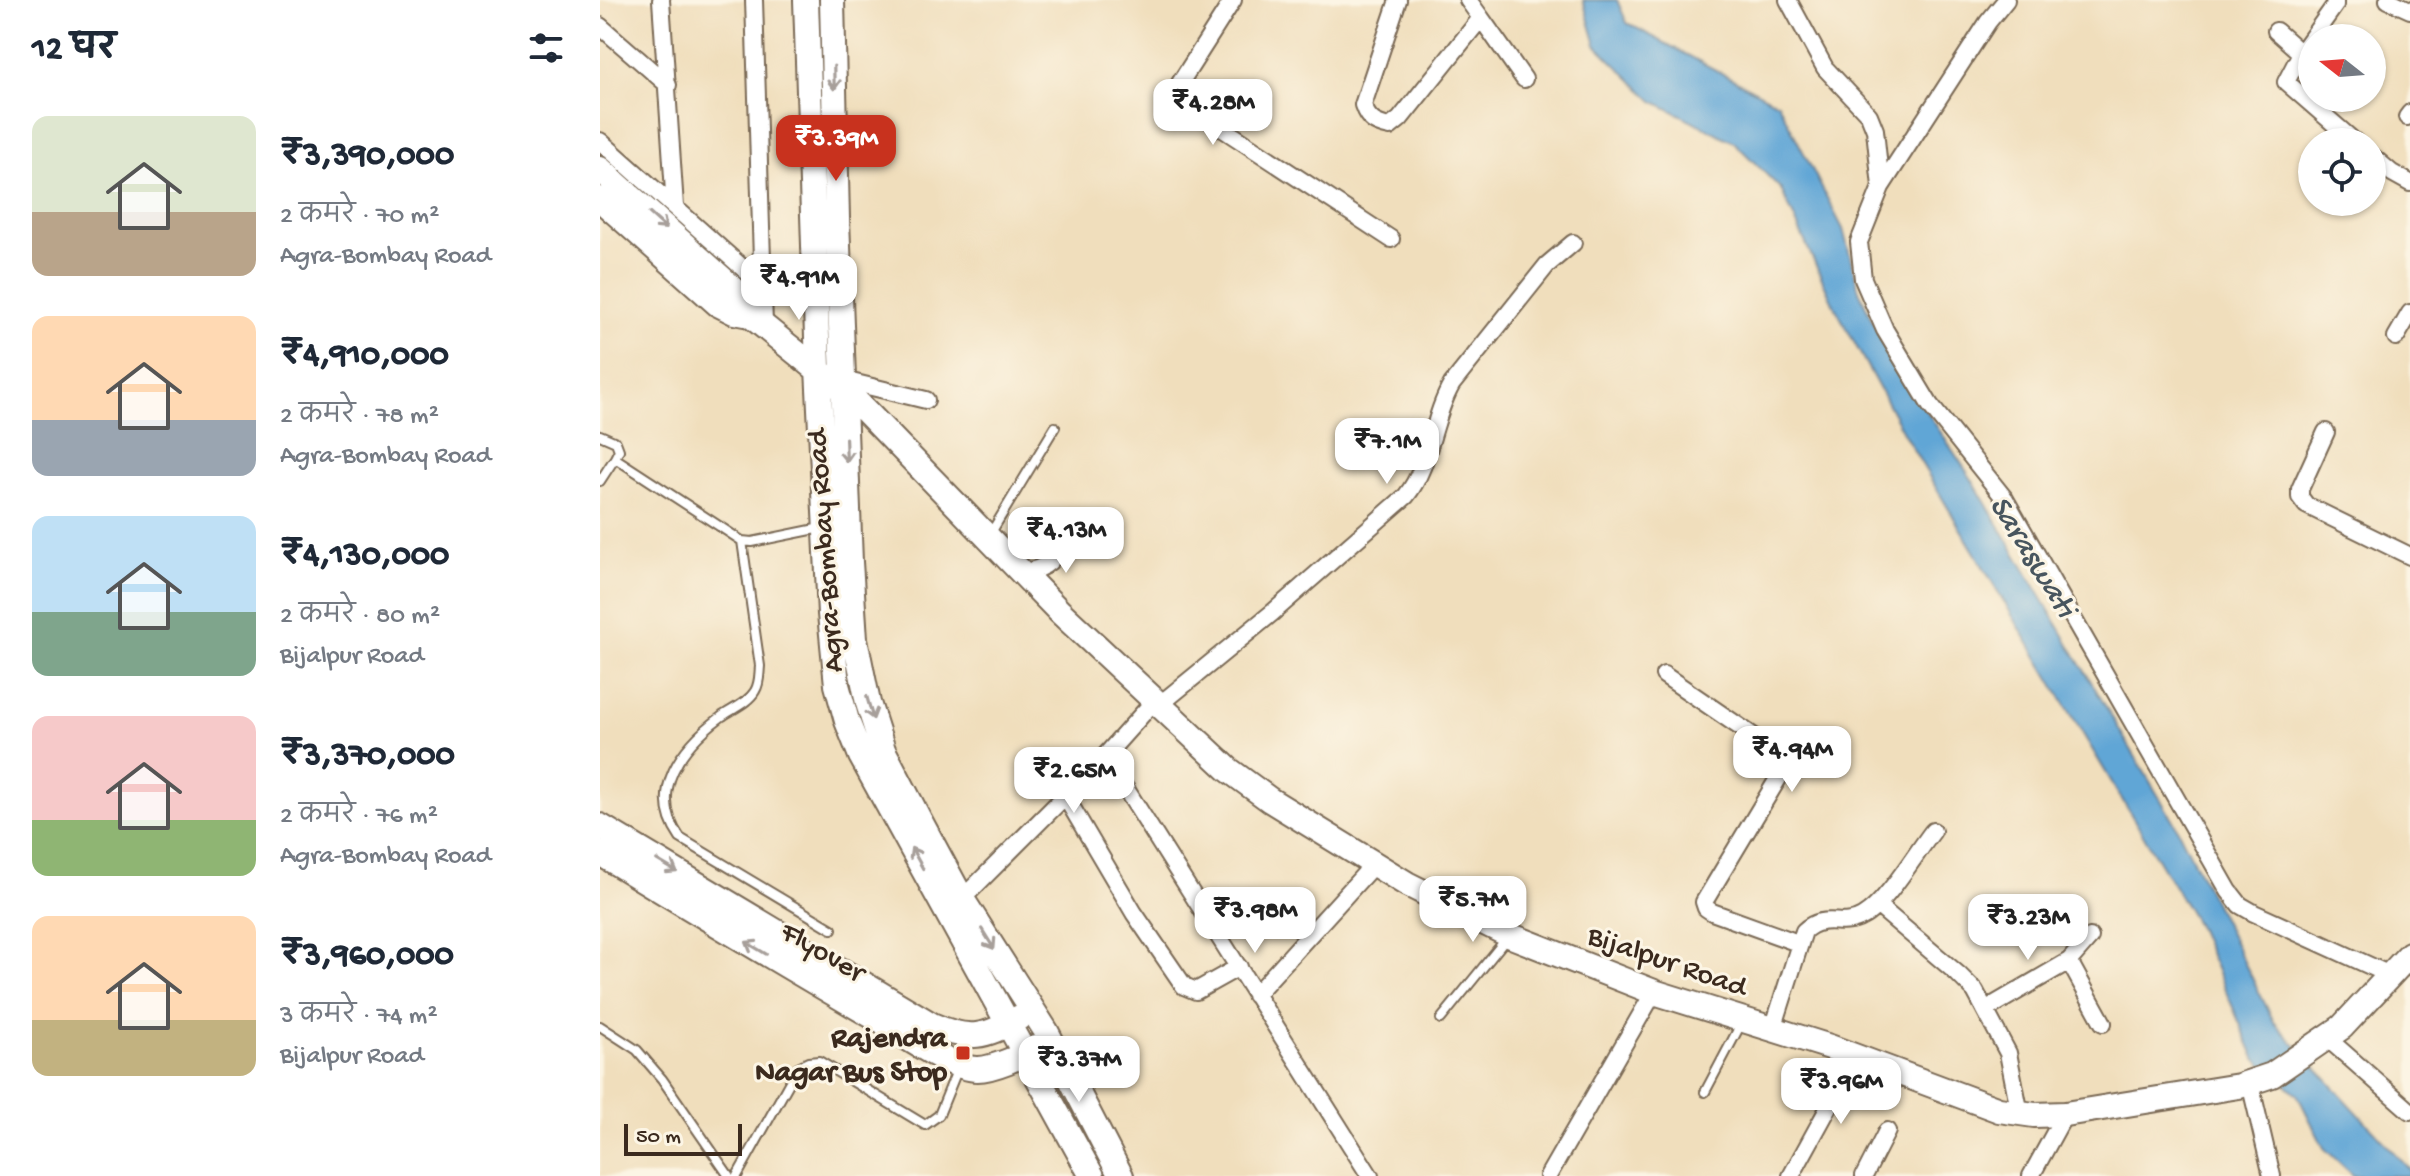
<!DOCTYPE html>
<html lang="hi">
<meta charset="utf-8">
<style>
:root{--surface:#fff;--page:#f2f2f3;--text:#1f2937;--muted:#747a83;--accent:#c8321e}
body{margin:0;font-family:"Gochi Hand","Playpen Sans Deva",sans-serif;background:var(--page);color:var(--text);height:100vh;display:flex;flex-direction:column;font-size:30px;white-space:nowrap}
*{box-sizing:border-box;margin:0}
p{font-size:26px;color:var(--muted)}
.icon{flex:none;width:44px;height:44px;fill:none;stroke:currentColor;stroke-width:2;stroke-linecap:round;stroke-linejoin:round}
.map{position:relative;flex:1;overflow:hidden}
.panel{display:flex;flex-direction:column;background:var(--surface);width:600px}
.panel>*{flex:none}
.needle{width:52px;rotate:287deg}
.buttons{position:absolute;left:1698px;top:24px;display:grid;gap:16px}
.buttons a{display:grid;place-items:center;width:88px;height:88px;border-radius:50%;background:var(--surface);box-shadow:0 2px 6px #0004;font-size:40px}
.scale{position:absolute;left:24px;bottom:20px;width:118px;box-sizing:border-box;padding-left:8px;border:4px solid #3b2a1e;border-top:0;font-size:22px;line-height:28px;white-space:nowrap;color:#3b2a1e;-webkit-text-stroke:6px #fcf5e5;paint-order:stroke}
.price{position:absolute;translate:-50% -68px;padding:0 18px;border-radius:16px;background:#fff;color:#222;font-size:26px;line-height:52px;filter:drop-shadow(0 2px 4px #0008)}
.price::after{content:'';position:absolute;left:50%;top:48px;width:24px;height:18px;margin-left:-12px;background:inherit;clip-path:polygon(0 0,100% 0,50% 100%)}
.price.current{background:var(--accent);color:#fff}
ul{padding:0;list-style:none}
li{display:flex;align-items:center;gap:24px;height:200px;padding:0 32px}
li span{display:grid;place-items:center;flex:none;width:224px;height:160px;border-radius:16px;color:#555}
li>.icon{margin-inline-start:auto}
span .icon{width:96px;height:96px;fill:#fffc;stroke-width:1}
li b{font-size:34px}
h2{display:flex;justify-content:space-between;align-items:center;height:96px;padding:0 32px;font-size:34px}
main{display:flex;flex:1;min-height:0}
.map>svg:first-child{display:block}
</style>
<main>
<section class="panel">
<h2>12 घर<svg class="icon" aria-label="filters" viewBox="0 0 24 24"><path d="M4 7h16M4 17h16"/><circle cx="9" cy="7" r="2"/><circle cx="15" cy="17" r="2"/></svg></h2>
<ul>
<li><span style="background:linear-gradient(#dfe7d0 60%,#b9a48a 0)"><svg class="icon" aria-label="home" viewBox="0 0 24 24"><path d="M3 11l9-7 9 7M6 9v11h12V9"/></svg></span><div><b>₹3,390,000</b><p>2 कमरे · 70 m²</p><p>Agra-Bombay Road</p></div></li>
<li><span style="background:linear-gradient(#ffd9b3 65%,#9aa5b1 0)"><svg class="icon" aria-label="home" viewBox="0 0 24 24"><path d="M3 11l9-7 9 7M6 9v11h12V9"/></svg></span><div><b>₹4,910,000</b><p>2 कमरे · 78 m²</p><p>Agra-Bombay Road</p></div></li>
<li><span style="background:linear-gradient(#bfe0f5 60%,#7fa58c 0)"><svg class="icon" aria-label="home" viewBox="0 0 24 24"><path d="M3 11l9-7 9 7M6 9v11h12V9"/></svg></span><div><b>₹4,130,000</b><p>2 कमरे · 80 m²</p><p>Bijalpur Road</p></div></li>
<li><span style="background:linear-gradient(#f6c9c9 65%,#8fb573 0)"><svg class="icon" aria-label="home" viewBox="0 0 24 24"><path d="M3 11l9-7 9 7M6 9v11h12V9"/></svg></span><div><b>₹3,370,000</b><p>2 कमरे · 76 m²</p><p>Agra-Bombay Road</p></div></li>
<li><span style="background:linear-gradient(#ffd9b3 65%,#c2b280 0)"><svg class="icon" aria-label="home" viewBox="0 0 24 24"><path d="M3 11l9-7 9 7M6 9v11h12V9"/></svg></span><div><b>₹3,960,000</b><p>3 कमरे · 74 m²</p><p>Bijalpur Road</p></div></li>
</ul>
</section>
<div class="map">
<svg width="1810" height="1176" viewBox="0 0 1810 1176">
<rect width="100%" height="100%" fill="#fcf5e5"/>
<filter id="ink" filterUnits="userSpaceOnUse"><feTurbulence type="fractalNoise" baseFrequency=".0125" numOctaves="2"/><feDisplacementMap in="SourceGraphic" scale="16" xChannelSelector="R" yChannelSelector="G"/><feConvolveMatrix kernelMatrix="1 2 1 2 8 2 1 2 1" color-interpolation-filters="sRGB"/></filter>
<filter id="wash" filterUnits="userSpaceOnUse"><feTurbulence type="fractalNoise" baseFrequency=".006" numOctaves="4" result="noise"/><feDisplacementMap in="SourceGraphic" scale="32" xChannelSelector="R" yChannelSelector="G"/><feGaussianBlur stdDeviation="1.8" result="paint"/><feColorMatrix in="noise" values="0 0 0 0 0 0 0 0 0 0 0 0 0 0 0 0 0 1.4 0 .05"/><feComposite in="paint" operator="in"/></filter>
<g filter="url(#wash)">
<rect width="100%" height="100%" fill="#f0debc"/>
<path fill="#60a6d6" stroke="#4e687a" stroke-width="2" d="M983,0H1017L1027,23L1178,103L1243,229L1259,291L1284,347L1371,478L1575,824L1674,1022L1810,1170V1176H1754L1724,1148L1697,1094L1655,1058L1597,925L1304,434L1234,305L1181,189L1134,142L1053,101L996,45Z"/>
</g>
<g filter="url(#ink)">
<g fill="none" stroke-linecap="round" stroke-linejoin="round">
<defs>
<path id="service" d="M0,435L16,442L19,450L15,458L142,541L152,542L221,528
M0,481L15,458
M389,536L455,427
M142,541L160,666C159,675 160,683 155,691C148,703 132,709 121,717C82,746 47,791 80,838L232,929
M841,1019L906,939
M0,1026L37,1050L62,1079L129,1176
M1105,1092L1142,1022
M137,1176L198,1067L208,1062L219,1061L325,1125L339,1115L358,1068"/>
<path id="minor" d="M61,0L75,207
M154,0L164,325
M633,0L580,83L579,94L585,104L791,239
M798,0L763,105C768,120 775,124 790,127L800,119L881,18L924,79
M868,0L881,18
M1188,0L1225,68L1269,115L1275,130L1281,187
M1406,0L1388,22L1281,187L1259,242L1263,279L1285,330L1330,405L1405,499L1629,891L1640,905L1654,913L1790,975
M1735,0V5L1701,53L1686,82L1755,142
M1788,0L1810,10
M0,26L68,85
M1676,31L1701,53
M1807,117L1810,113
M0,141L163,286
M1772,156L1792,173L1810,183
M1796,337L1810,313
M243,380L326,400
M1726,432L1700,489V497L1706,505L1810,556
M422,572C456,569 456,551 471,524
M1064,675L1178,753L1182,768L1179,777L1104,902L1106,908L1112,912L1198,943
M558,706L672,613L806,496C831,465 832,418 852,384L947,265L973,243
M505,756L770,1176
M465,796L534,913L584,986L596,991L639,967
M362,899L505,756L555,700
M1277,905L1358,974L1375,991L1408,1053L1420,1114
M1469,961L1503,1023
M655,995L774,864
M1385,1010L1469,961L1490,937
M1173,1029L1204,931C1224,912 1242,929 1262,917C1285,905 1316,853 1333,831
M1727,1038L1810,1111
M1650,1083L1672,1176
M948,1176L1054,992
M1191,1176L1257,1056
M1264,1176L1287,1131
M1431,1176L1465,1114"/>
<path id="secondary" d="M206,0L218,368L230,614L237,685L247,721L261,756L492,1176
M232,0L237,219L250,562L255,639L268,703L283,750L319,819L362,899L446,1031L521,1176
M0,169L138,293L150,315
M0,199L118,304L134,312L150,315L256,401L460,612L629,770L670,800L807,884L909,935L1054,992L1230,1047L1399,1110L1434,1115L1465,1114L1639,1086L1672,1075L1742,1027L1810,954
M0,826L332,1025C368,1041 386,1038 420,1017
M0,853C91,909 182,963 274,1017C298,1031 351,1070 378,1069C392,1069 423,1056 435,1048"/>
</defs>
<use href="#service" stroke="#7a6955" stroke-width="12"/>
<use href="#minor" stroke="#7a6955" stroke-width="20"/>
<use href="#secondary" stroke="#7a6955" stroke-width="28"/>
<use href="#service" stroke="#fff" stroke-width="8"/>
<use href="#minor" stroke="#fff" stroke-width="16"/>
<use href="#secondary" stroke="#fff" stroke-width="24"/>
</g>
<defs><path id="oneway-shaft" d="M-6 0H5M1.5-3L5.5 0L1.5 3" fill="none" stroke-width="1.6" stroke-linecap="round" stroke-linejoin="round" transform="scale(2)"/></defs>
<g stroke="#a79f9a">
<use href="#oneway-shaft" transform="translate(234 78) rotate(89)"/>
<use href="#oneway-shaft" transform="translate(58 221) rotate(42)"/>
<use href="#oneway-shaft" transform="translate(246 450) rotate(88)"/>
<use href="#oneway-shaft" transform="translate(270 708) rotate(74)"/>
<use href="#oneway-shaft" transform="translate(317 858) rotate(-119)"/>
<use href="#oneway-shaft" transform="translate(67 866) rotate(31)"/>
<use href="#oneway-shaft" transform="translate(388 939) rotate(58)"/>
<use href="#oneway-shaft" transform="translate(156 948) rotate(-149)"/>
</g>
</g>
<rect fill="#c8321e" stroke="#fcf5e5" stroke-width="3" x="355" y="1045" width="16" height="16" rx="4"/>
<g text-anchor="middle" stroke-width="6" stroke-linejoin="round" paint-order="stroke">
<g font-size="30" fill="#3b2a1e" stroke="#fcf5e5">
<text transform="translate(223 551) rotate(-94)" y="10">Agra-Bombay Road</text>
<text transform="translate(224 950) rotate(30)" y="10">Flyover</text>
<text transform="translate(1068 959) rotate(19)" y="10">Bijalpur Road</text>
</g>
<g font-size="30" font-weight="bold" fill="#3b2a1e" stroke="#fcf5e5" text-anchor="end">
<text x="347" y="1046">Rajendra<tspan x="347" dy="34">Nagar Bus Stop</tspan></text>
</g>
<g font-size="32" font-style="italic" fill="#48555e" stroke="#fcf5e5">
<text transform="translate(1435 555) rotate(58)" y="11">Saraswati</text>
</g>
</g>
</svg>
<div class="buttons">
<a><svg class="needle" viewBox="-14 -14 28 28"><path d="M0-13l5 13h-10z" fill="#e53935"/><path d="M0 13l5-13h-10z" fill="#747a83"/></svg></a>
<a><svg class="icon" aria-label="locate" viewBox="0 0 24 24"><circle cx="12" cy="12" r="6"/><path d="M12 2v4M12 18v4M2 12h4M18 12h4"/></svg></a>
</div>
<div class="scale">50 m</div>
<b class="price" style="left:613px;top:147px">₹4.28M</b>
<b class="price current" style="left:236px;top:183px">₹3.39M</b>
<b class="price" style="left:199px;top:322px">₹4.91M</b>
<b class="price" style="left:787px;top:486px">₹7.1M</b>
<b class="price" style="left:466px;top:575px">₹4.13M</b>
<b class="price" style="left:1192px;top:794px">₹4.94M</b>
<b class="price" style="left:474px;top:815px">₹2.65M</b>
<b class="price" style="left:873px;top:944px">₹5.7M</b>
<b class="price" style="left:655px;top:955px">₹3.98M</b>
<b class="price" style="left:1428px;top:962px">₹3.23M</b>
<b class="price" style="left:479px;top:1104px">₹3.37M</b>
<b class="price" style="left:1241px;top:1126px">₹3.96M</b>
</div>
</main>
